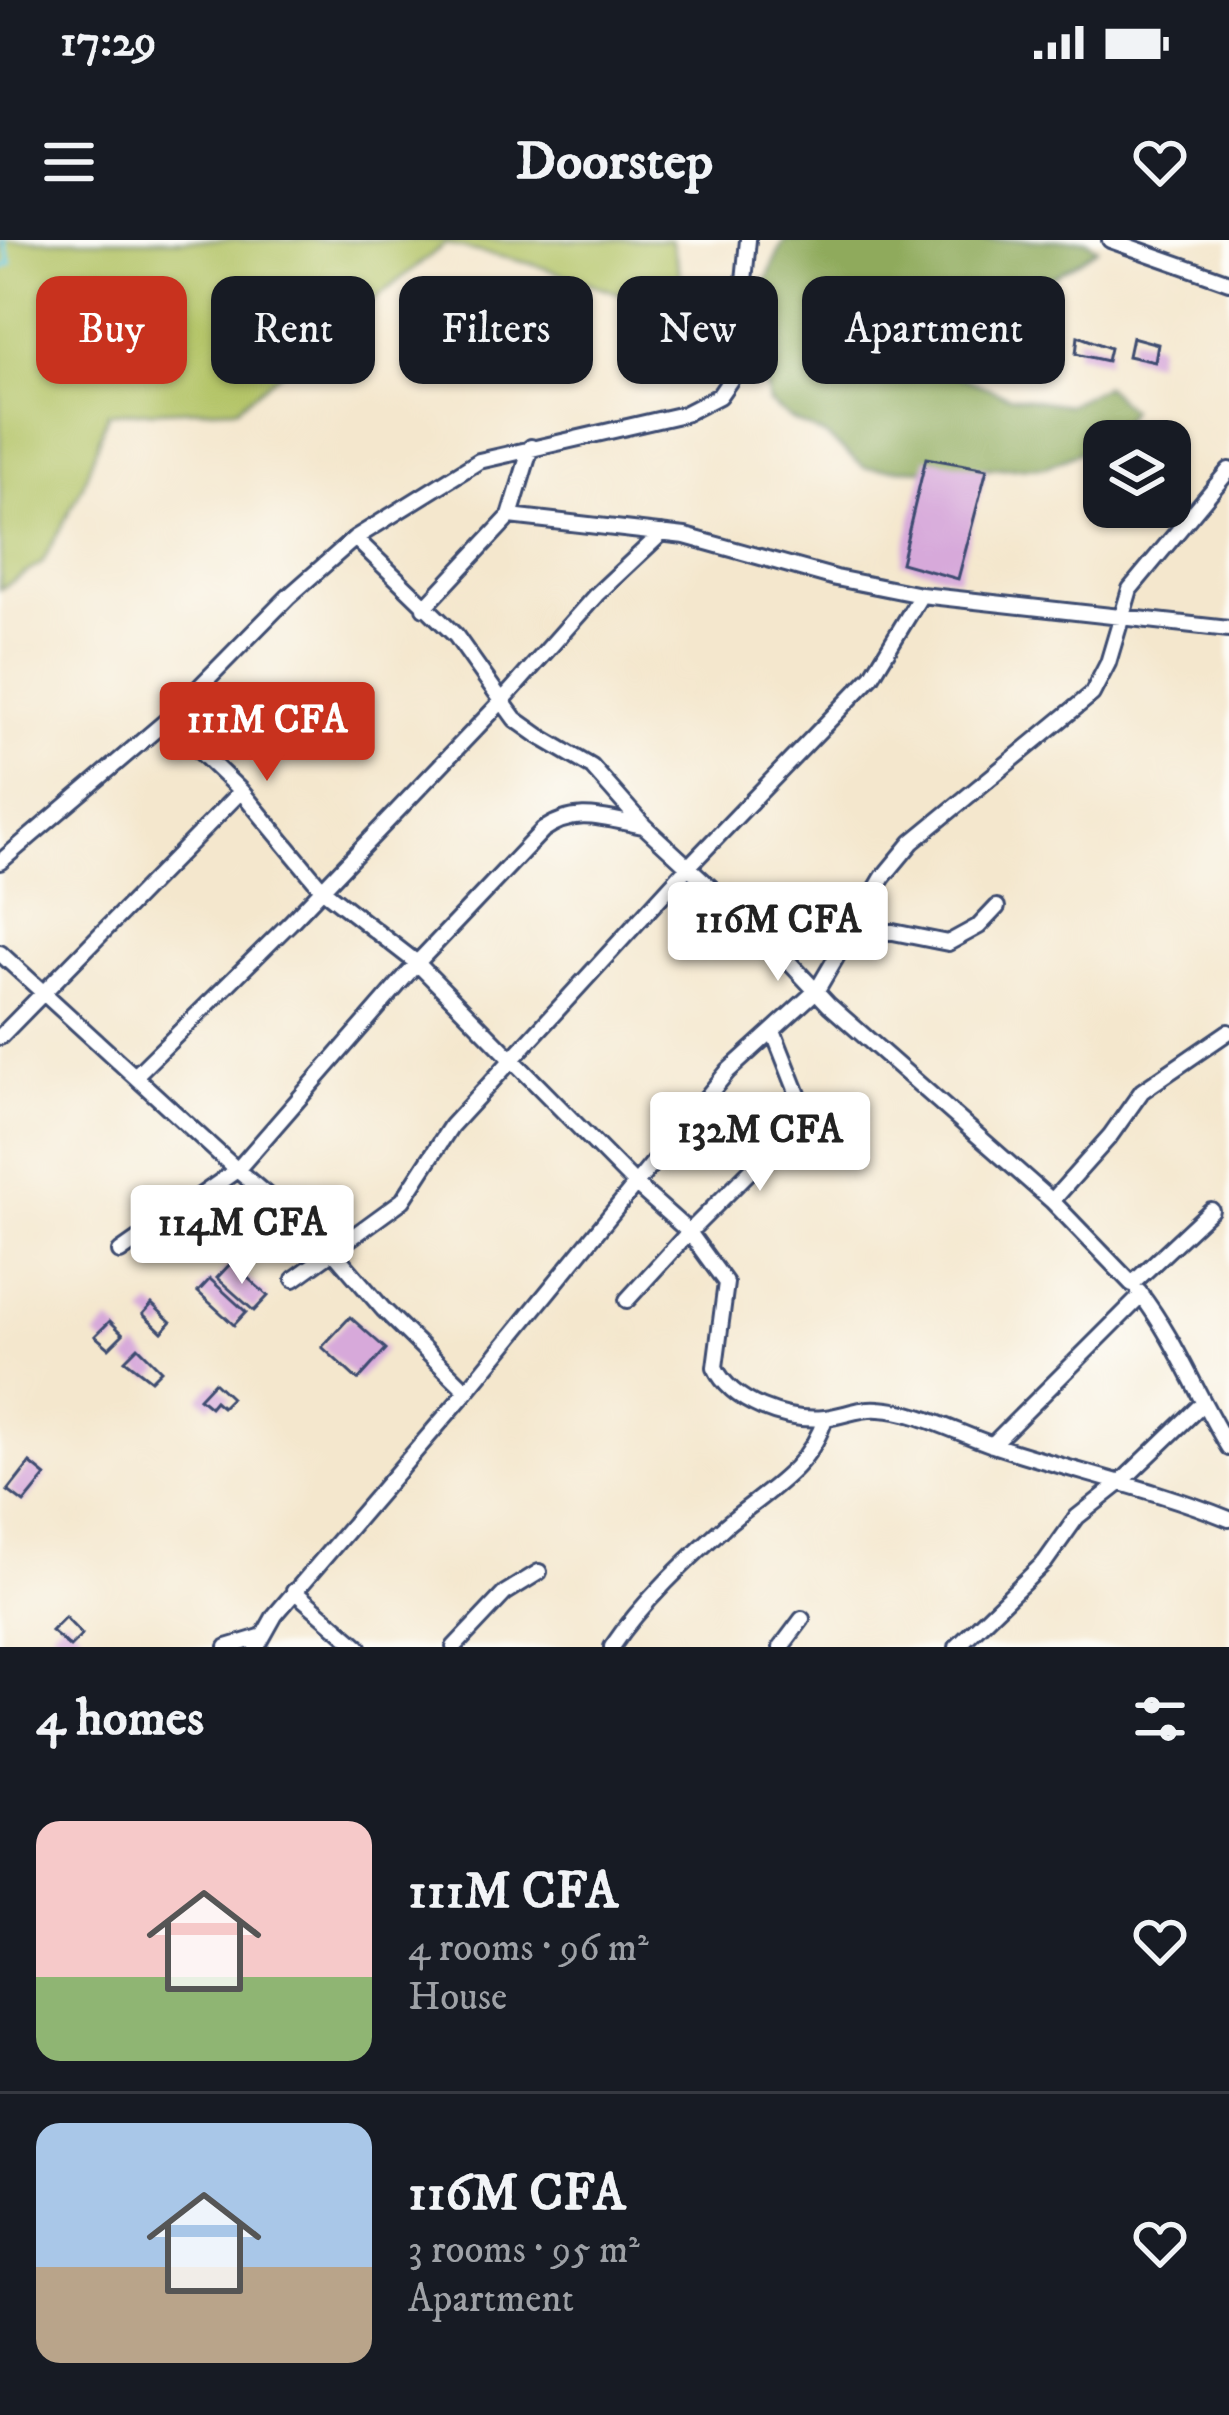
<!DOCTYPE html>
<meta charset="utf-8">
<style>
:root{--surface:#171b24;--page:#20242c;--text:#f1f3f6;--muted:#9ea1a6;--line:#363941;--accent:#c8321e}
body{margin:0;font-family:"IM FELL DW Pica",serif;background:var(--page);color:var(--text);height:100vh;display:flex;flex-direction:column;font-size:45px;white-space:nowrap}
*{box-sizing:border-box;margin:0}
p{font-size:39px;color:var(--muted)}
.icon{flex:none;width:66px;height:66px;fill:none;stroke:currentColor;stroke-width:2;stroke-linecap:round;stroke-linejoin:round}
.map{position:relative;height:1407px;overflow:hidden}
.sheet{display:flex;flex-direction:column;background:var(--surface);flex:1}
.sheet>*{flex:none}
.guide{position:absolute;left:36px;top:36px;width:1158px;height:108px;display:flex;gap:24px}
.controls{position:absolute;left:1083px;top:180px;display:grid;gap:24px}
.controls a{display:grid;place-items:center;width:108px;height:108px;border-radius:24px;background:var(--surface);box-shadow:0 3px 9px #0004;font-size:60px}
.price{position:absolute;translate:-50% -102px;padding:0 27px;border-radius:12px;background:#fff;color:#222;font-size:39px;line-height:78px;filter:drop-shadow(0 3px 6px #0008)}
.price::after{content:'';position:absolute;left:50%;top:72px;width:36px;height:27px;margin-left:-18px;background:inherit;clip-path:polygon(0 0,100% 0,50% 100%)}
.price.active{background:var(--accent);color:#fff}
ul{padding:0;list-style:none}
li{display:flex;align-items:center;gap:36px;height:300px;padding:0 36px}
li+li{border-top:3px solid var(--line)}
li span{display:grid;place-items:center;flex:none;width:336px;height:240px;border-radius:24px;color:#555}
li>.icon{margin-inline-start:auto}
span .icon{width:144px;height:144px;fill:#fffc;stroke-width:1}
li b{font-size:51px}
h2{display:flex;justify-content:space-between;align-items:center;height:144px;padding:0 36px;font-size:51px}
.pill{padding:0 42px;border-radius:24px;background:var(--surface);box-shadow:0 3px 9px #0004;font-size:42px;line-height:108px}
.pill.active{background:var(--accent);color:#fff}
.status{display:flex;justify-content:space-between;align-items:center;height:84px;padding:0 60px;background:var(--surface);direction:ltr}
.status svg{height:33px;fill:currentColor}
header{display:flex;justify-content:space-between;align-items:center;height:156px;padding:0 36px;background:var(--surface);font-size:54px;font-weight:700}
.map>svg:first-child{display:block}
</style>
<div class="status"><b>17:29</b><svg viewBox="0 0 49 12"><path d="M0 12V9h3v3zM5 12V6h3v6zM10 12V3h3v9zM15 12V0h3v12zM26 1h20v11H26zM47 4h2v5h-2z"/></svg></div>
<header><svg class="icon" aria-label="menu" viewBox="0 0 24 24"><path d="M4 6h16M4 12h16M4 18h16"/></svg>Doorstep<svg class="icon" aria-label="heart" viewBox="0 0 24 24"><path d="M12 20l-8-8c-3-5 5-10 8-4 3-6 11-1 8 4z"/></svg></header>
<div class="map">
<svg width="1229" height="1407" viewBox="0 0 1229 1407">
<rect width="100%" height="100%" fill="#fdfcf7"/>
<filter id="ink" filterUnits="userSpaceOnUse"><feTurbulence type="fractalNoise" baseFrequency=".00833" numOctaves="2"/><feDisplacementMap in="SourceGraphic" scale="24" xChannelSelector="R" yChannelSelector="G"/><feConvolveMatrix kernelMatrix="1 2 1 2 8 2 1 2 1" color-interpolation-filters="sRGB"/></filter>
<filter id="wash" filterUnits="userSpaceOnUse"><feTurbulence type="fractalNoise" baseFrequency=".004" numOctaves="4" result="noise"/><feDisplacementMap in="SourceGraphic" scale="48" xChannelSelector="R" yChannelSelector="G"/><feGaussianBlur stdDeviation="2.7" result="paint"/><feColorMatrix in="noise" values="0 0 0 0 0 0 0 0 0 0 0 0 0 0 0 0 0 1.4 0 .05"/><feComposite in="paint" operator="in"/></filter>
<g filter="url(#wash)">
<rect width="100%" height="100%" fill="#f4e7cd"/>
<path fill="#b4c467" stroke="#687a62" stroke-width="3" d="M0,0H671L693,78L532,24L445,4L236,168L108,173L82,248L42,323L0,349Z"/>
<path fill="#8faa5c" stroke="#556c5d" stroke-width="3" d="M784,0H1085L1098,8C1046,44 982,76 921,91L901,131L953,134L1009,156L1067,165L1105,146L1130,170L1113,198L1045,227L930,230L865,228L826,196L790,179L769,163L751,76Z"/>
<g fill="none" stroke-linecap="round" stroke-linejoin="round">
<path stroke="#5fc5dc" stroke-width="4.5" d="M0,29L11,23L3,0"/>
</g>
<g id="blocks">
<path fill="#d7a9da" d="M1078,96L1110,108L1107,121L1076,114Z
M1132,97L1158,104L1155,122L1128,116Z
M926,218L987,229L958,339L901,323Z
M231,1023L268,1056L254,1071L217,1038Z
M210,1039L246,1072L234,1085L198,1052Z
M152,1064L171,1082L162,1092L143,1074Z
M350,1077L386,1109L358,1140L322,1107Z
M110,1081L123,1094L109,1108L95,1096Z
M138,1107L161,1130L151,1140L125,1120Z
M214,1142L231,1158L222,1167L215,1161L210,1167L199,1158Z
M30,1223L46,1236L24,1263L8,1251Z
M65,1377L82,1395L70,1407L51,1391Z"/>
</g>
</g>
<g filter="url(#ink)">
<use href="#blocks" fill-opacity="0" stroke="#3c4b6f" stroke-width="3"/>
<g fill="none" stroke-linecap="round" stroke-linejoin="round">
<defs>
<path id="minor" d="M1110,0L1229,42
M510,276L685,296L836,338L921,355L1229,389
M355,298L456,396L502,461L596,355L662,293
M424,368L510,276L531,207
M167,480L241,551L323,650L417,723L634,943L689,992L627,1060
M0,622L167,480L288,357L355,298L479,221L684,174L719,156L735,133L748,0
M773,705L870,692H893L948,703L979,686L997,667
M0,713L237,930L333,1011L294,1039
M773,791L799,857L803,878L689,992L726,1043L715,1127C731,1163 787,1182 825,1178C843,1176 862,1167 879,1169C918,1171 957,1193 993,1205C1071,1231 1152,1248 1229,1279
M0,797L241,551
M136,835L290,683L502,461L515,479L539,496L592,527L644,586L773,705L829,765L1052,961L1132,1044L1211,970
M1052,961L1110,896L1142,851L1228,792
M120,1012L237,930L417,723L543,590C577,566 605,579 644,586
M1139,1052C1176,1100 1197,1156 1229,1208
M467,1151L383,1069L333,1011L403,960L451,886L689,626L872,436L921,355
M992,1205L1142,1055
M294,1351L359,1407
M227,1407L260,1397
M257,1407L275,1375L467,1151L728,831L817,750L883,637L912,602L1092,454L1108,423L1130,349L1229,230
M454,1407L505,1353L539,1332
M612,1407C642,1362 686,1321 726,1285C765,1252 810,1229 825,1178
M781,1407L802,1379
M957,1407L1045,1322L1077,1277L1120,1243L1202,1164"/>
</defs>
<use href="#minor" stroke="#3c4b6f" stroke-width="20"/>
<use href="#minor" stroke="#fff" stroke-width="14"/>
</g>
</g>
</svg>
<div class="controls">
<a><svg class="icon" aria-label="layers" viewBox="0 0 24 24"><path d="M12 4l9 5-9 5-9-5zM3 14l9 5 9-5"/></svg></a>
</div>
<b class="price active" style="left:267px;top:544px">111M CFA</b>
<b class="price" style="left:778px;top:744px">116M CFA</b>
<b class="price" style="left:760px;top:954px">132M CFA</b>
<b class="price" style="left:242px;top:1047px">114M CFA</b>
<div class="guide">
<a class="pill active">Buy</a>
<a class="pill">Rent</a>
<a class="pill">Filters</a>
<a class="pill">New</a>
<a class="pill">Apartment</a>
</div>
</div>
<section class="sheet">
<h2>4 homes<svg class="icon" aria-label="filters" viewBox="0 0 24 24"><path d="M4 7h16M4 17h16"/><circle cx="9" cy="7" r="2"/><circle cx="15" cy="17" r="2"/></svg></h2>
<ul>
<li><span style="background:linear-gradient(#f6c9c9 65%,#8fb573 0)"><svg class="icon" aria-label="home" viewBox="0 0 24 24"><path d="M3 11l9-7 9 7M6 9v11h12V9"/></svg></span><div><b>111M CFA</b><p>4 rooms · 96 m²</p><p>House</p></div><svg class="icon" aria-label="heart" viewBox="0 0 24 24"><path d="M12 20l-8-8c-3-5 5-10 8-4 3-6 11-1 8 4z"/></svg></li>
<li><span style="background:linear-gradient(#a9c7e8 60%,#b9a48a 0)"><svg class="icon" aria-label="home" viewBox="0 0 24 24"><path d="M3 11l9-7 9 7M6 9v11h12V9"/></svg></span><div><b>116M CFA</b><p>3 rooms · 95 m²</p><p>Apartment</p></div><svg class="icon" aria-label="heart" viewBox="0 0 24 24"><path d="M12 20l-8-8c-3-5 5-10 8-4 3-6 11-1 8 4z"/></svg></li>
</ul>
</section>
